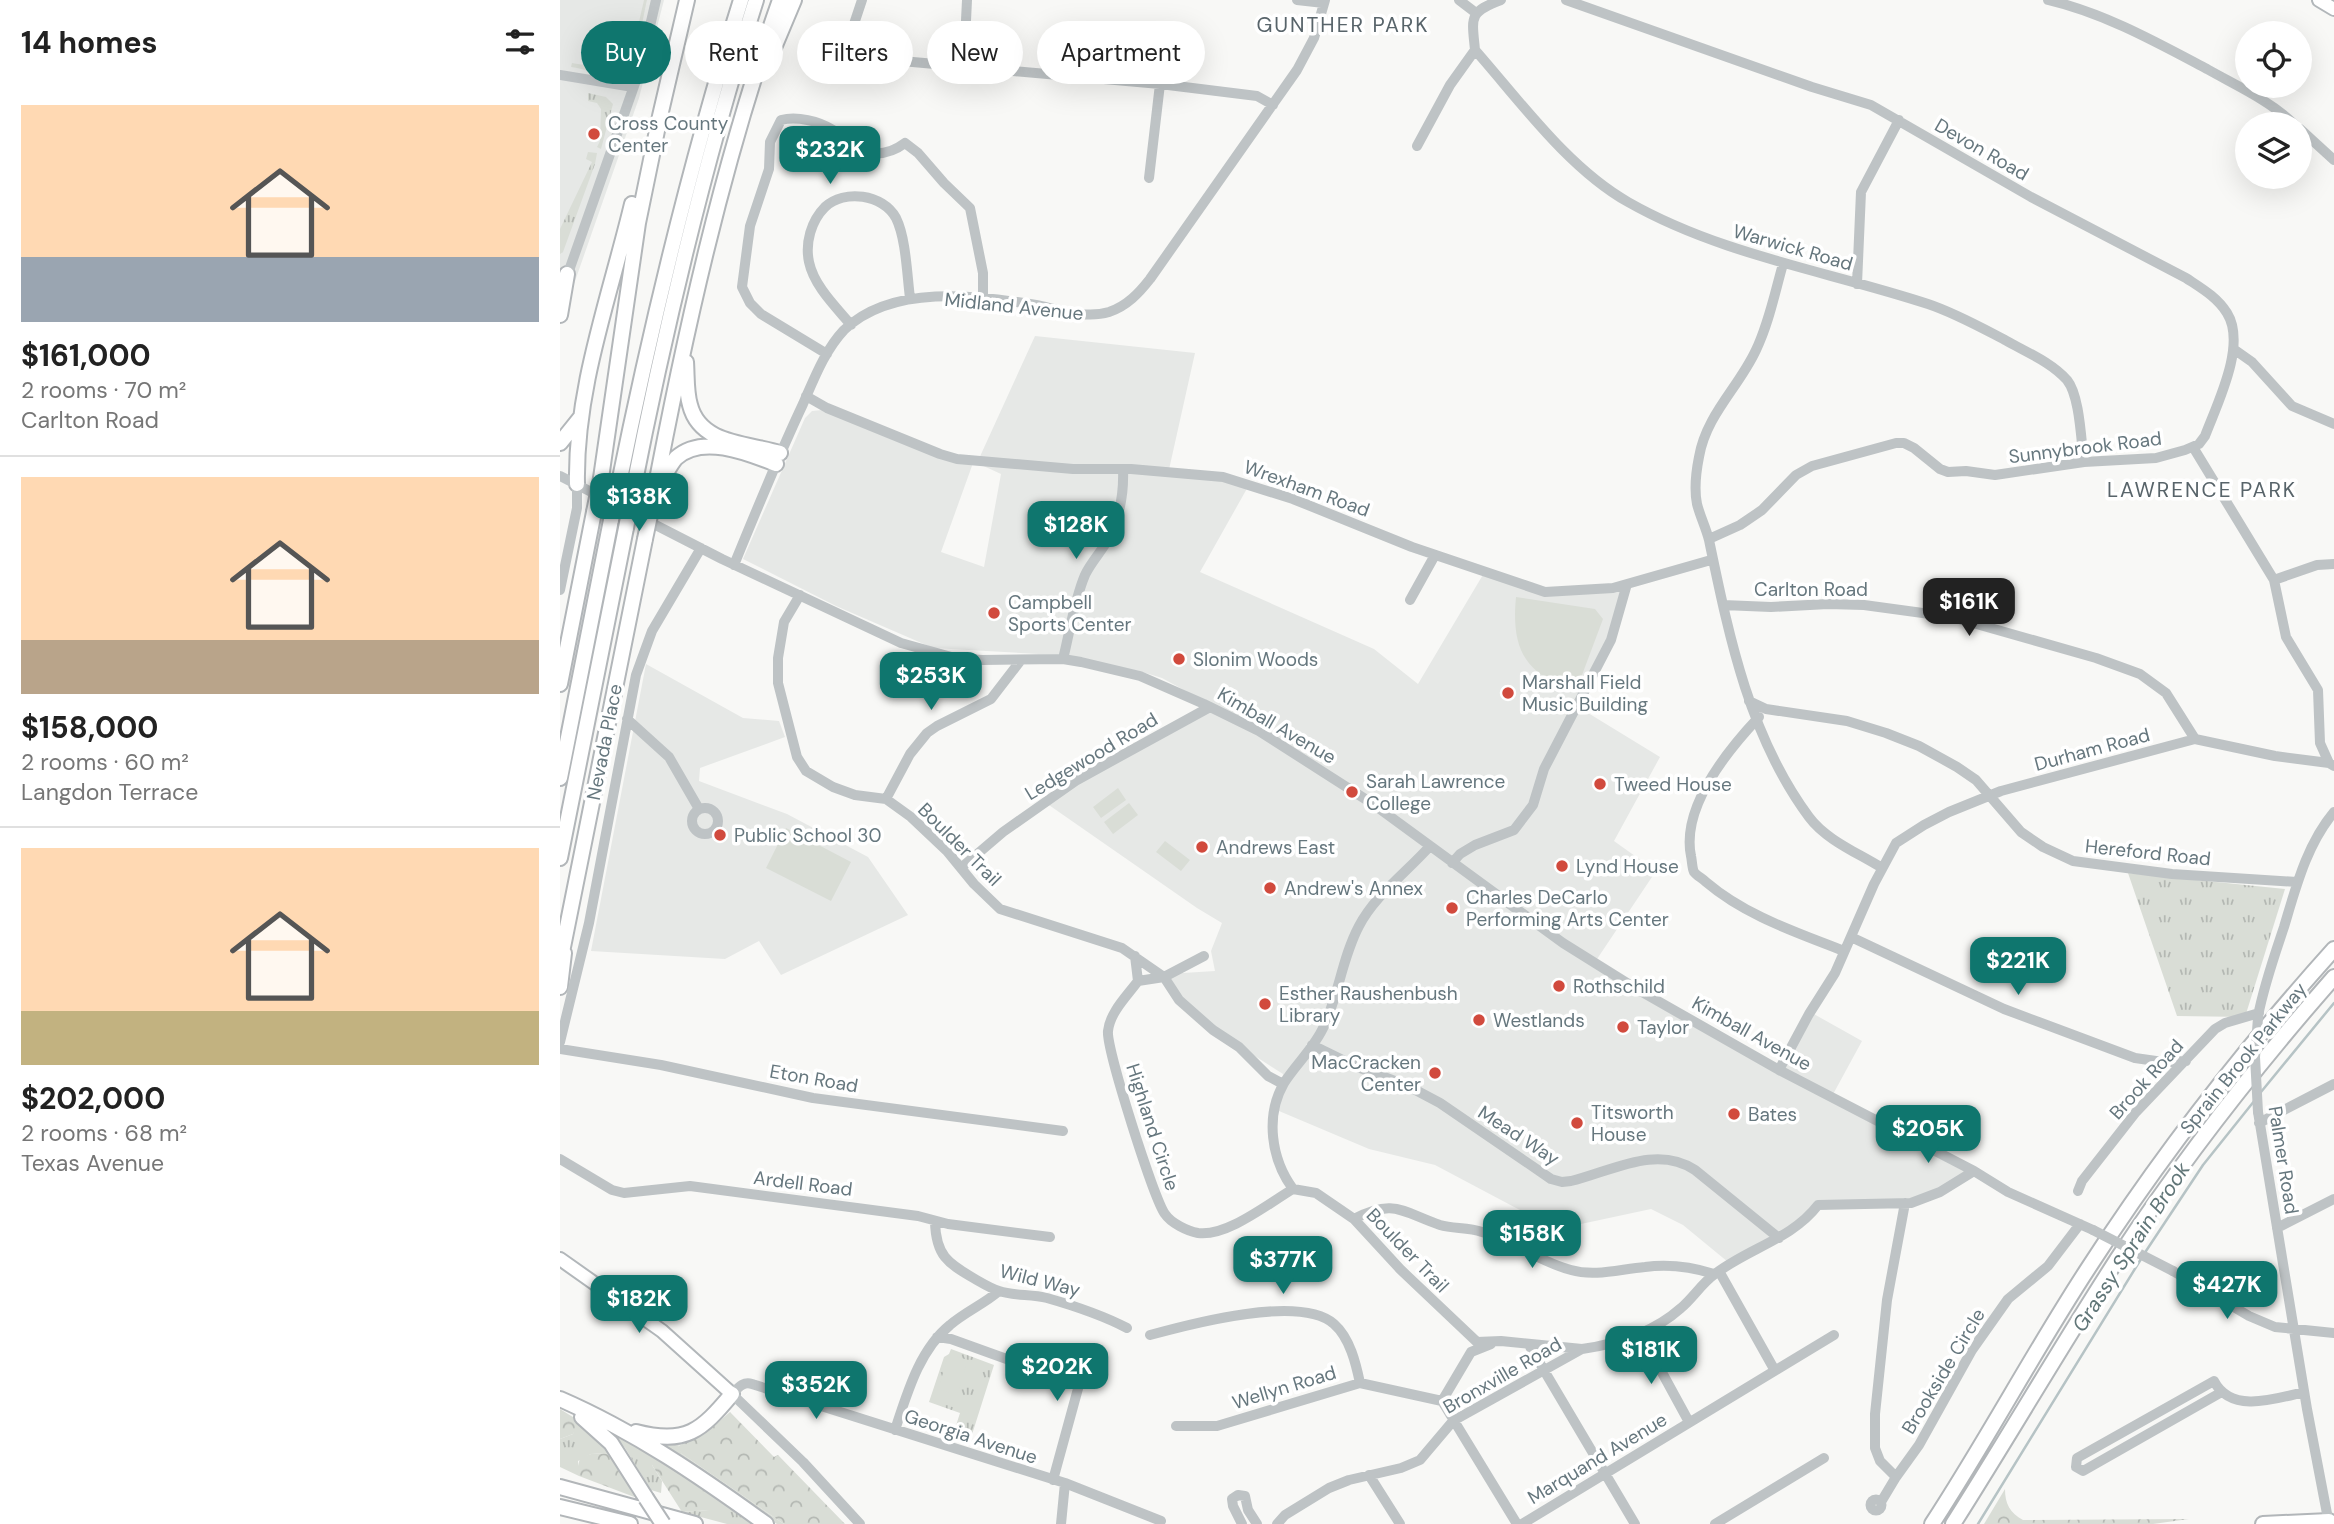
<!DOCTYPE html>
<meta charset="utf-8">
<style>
:root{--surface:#fff;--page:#f6f6f6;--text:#222;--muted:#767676;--line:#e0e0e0;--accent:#0f766e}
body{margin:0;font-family:"DM Sans",sans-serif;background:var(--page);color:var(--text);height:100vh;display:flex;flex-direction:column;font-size:26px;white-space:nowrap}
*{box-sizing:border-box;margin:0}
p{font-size:23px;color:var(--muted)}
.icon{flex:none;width:38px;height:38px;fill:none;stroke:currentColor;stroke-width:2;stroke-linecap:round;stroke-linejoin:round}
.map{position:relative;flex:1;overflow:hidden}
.sheet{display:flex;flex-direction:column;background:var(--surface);width:560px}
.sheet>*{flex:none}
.banner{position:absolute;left:21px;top:21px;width:665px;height:63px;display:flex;gap:14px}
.tools{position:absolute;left:1675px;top:21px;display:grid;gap:14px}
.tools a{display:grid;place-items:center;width:77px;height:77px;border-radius:50%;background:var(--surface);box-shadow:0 7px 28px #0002;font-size:35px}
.price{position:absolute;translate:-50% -60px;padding:0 16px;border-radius:14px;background:var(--accent);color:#fff;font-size:23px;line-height:46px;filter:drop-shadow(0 2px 4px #0008)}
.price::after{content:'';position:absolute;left:50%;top:42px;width:21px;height:16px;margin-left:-10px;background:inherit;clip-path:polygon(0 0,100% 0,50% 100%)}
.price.on{background:#222;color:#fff}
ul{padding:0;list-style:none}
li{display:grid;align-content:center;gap:14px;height:371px;padding:0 21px}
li+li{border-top:2px solid var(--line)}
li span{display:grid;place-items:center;height:217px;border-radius:0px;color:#555}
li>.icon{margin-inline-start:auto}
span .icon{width:126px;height:126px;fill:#fffc;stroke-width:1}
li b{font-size:30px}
h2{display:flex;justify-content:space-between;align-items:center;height:84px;padding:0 21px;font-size:30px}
.pill{padding:0 24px;border-radius:32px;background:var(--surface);box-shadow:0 7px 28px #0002;font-size:24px;line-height:63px}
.pill.on{background:var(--accent);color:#fff}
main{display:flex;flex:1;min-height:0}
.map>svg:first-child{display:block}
</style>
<main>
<section class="sheet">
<h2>14 homes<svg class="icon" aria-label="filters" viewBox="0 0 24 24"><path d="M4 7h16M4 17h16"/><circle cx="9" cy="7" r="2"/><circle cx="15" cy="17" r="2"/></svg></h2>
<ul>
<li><span style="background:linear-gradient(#ffd9b3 70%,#9aa5b1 0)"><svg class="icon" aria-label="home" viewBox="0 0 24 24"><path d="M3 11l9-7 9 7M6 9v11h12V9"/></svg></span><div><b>$161,000</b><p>2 rooms · 70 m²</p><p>Carlton Road</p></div></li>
<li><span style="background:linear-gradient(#ffd9b3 75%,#b9a48a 0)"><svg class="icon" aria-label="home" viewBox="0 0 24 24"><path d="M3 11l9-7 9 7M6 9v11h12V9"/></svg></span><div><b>$158,000</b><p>2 rooms · 60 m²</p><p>Langdon Terrace</p></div></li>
<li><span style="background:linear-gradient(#ffd9b3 75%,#c2b280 0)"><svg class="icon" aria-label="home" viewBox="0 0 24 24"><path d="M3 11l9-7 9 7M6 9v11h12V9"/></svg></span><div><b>$202,000</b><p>2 rooms · 68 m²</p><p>Texas Avenue</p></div></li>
</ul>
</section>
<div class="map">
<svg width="1774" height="1524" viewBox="0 0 1774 1524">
<defs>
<pattern id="grass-tufts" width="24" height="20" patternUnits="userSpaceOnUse" patternTransform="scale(1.75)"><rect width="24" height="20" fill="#d9ddd6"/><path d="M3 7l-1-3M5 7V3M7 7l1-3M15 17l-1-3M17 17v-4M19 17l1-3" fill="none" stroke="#b4b8b3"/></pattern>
<pattern id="forest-crowns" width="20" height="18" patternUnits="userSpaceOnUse" patternTransform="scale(1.75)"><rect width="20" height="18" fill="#d9ddd6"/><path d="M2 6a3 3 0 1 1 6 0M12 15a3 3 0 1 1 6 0" fill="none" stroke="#b4b8b3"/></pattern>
</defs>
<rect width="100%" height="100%" fill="#f8f8f6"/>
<path fill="#e6e8e6" d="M0,0H104L79,98L0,324Z
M475,336L635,353L608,474L689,485L640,572L814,649L858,684L924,573L984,593L1064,587L1051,637L1015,705L1100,757L1054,841L1096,871L1033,965L1221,1074L1252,1013L1302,1041L1271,1098L1409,1171L1378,1189L1350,1199L1335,1202L1266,1200L1256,1202L1244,1218L1168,1262L1123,1225L1091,1209L1007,1227L975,1218L875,1165L809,1149L719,1111L723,1074L667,1038L622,999L607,974L655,971L651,951L662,923L637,908L486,803L653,706L602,678L579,671L496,655L373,648L276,606L183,559L245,418L252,411L262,410L413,463L381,552L424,567L441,474L417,463Z
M86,664L183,718L219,721L225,737L140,768L139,781L227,814L308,857L348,915L221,975L199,941L165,959L31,951Z"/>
<path fill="url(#grass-tufts)" d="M84,0H87C83,15 76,72 60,75C46,77 25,69 11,67L12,63L59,71L61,63L69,65Z
M28,93L46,97L53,104L41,149L37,147L40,141L41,109L37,103L28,101Z
M28,152L37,153L35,164L3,252L0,254V229L32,162L26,159Z
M1568,873L1725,889L1685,1017L1617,1016Z
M391,1349L434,1365L409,1444L392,1438L400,1413L369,1402L384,1357L389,1354Z
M16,1419L28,1427L51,1453L31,1454L18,1461L19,1476L0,1467V1439L13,1434Z
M47,1426L106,1461L92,1465L102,1481L101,1493L91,1490L65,1448Z
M137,1437L118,1446L122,1454L224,1524H217L91,1439L119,1442Z
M148,1489L199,1524H167L122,1512L149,1510Z"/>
<path fill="url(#forest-crowns)" d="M0,1409L16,1419L17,1426L13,1434L0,1439Z
M170,1412L214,1457L218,1455L285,1524H224L122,1454L117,1447L154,1426Z
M51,1453L78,1496L77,1498L19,1476L17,1470L20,1458L31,1454Z
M93,1461H106L148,1489L157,1499L155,1507L150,1510L122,1512L92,1465Z
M1445,1489C1445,1504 1450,1513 1463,1520L1629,1519L1593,1524H1424Z"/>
<path fill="#d9ddd6" d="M956,597L1035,609L1043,619L1016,691C965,675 951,649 956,597Z
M558,788L566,800L541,818L533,807Z
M569,803L578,815L553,834L544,822Z
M226,828L291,862L271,901L206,868Z
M605,841L630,860L621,871L596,852Z
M389,1354L408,1360L397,1395L378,1389Z"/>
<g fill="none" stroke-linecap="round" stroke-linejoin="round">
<path stroke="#b6c3c5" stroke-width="2.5" d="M1701,1092L1774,1003
M1584,1254L1643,1165L1695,1100
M1418,1524L1581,1259"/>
<defs>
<path id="major" d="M1759,0L1774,9
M0,1259L102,1331L172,1394"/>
<path id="highway" d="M205,69L234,0
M0,315L7,274
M126,362C127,376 126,392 130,405C140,445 188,443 220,453
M0,443L21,417
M41,478L78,223L100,116L127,0
M101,481C106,474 110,465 116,458C142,434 188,453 216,464
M17,484C15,389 50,296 72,204
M58,488C92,321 130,162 181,0
M72,496C105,328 144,163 196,0
M92,506C124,336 162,164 220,0
M0,684L34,512
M0,778L51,520
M0,858L66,528
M0,962L85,539
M0,987L4,953
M0,1399C74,1431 141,1477 206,1524
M22,1417L51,1443L86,1498
M76,1432C126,1445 141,1431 172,1394
M0,1487L135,1524
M0,1507L70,1524
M1372,1524C1427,1440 1474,1351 1529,1267C1602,1154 1684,1049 1774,949
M1393,1524C1449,1436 1501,1346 1558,1258C1623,1159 1696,1066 1774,977
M1703,1524L1769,1521"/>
</defs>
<use href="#major" stroke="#b2b7ba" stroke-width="16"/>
<use href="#highway" stroke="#b2b6b9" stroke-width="18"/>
<path stroke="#bec3c5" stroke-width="10" d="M302,0L293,27L294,44L301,52L319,59L600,84L697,96L713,105
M737,0L764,3
M899,0L916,13
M1006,0L1252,87L1311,105L1471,197L1626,278C1641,288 1657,297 1667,313C1687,345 1657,404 1645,436L1639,444L1625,450L1596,458L1524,462L1435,475L1406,471L1388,472L1380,469L1354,448L1344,443H1336L1252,466L1236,475L1202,510L1180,525L1149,539
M1488,0C1544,13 1596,42 1647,69C1677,86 1709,100 1734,124
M405,41L407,0
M915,50C960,101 1008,168 1068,202C1161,255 1268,271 1368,304C1395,313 1420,327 1445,340C1466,352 1491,362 1507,380C1520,396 1521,441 1524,462
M915,50C912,18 908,12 941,0
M0,75L73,87
M1740,129L1774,160
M857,146L890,85L915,50
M589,178L600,84
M1223,264C1215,292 1209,323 1196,350C1179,387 1146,415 1139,457C1136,472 1134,489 1137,504C1140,516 1146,528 1149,540C1169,636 1189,736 1249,817C1266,840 1298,853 1322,868
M6,279L80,69L96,0
M1297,284L1301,192L1339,120
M291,325C276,307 254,286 249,262C245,243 251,221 265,207C284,189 323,194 336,218C346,238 347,275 350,298
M1675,350L1692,362L1732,406L1774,424
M267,354L201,314L190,303L182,287L190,226L209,169L210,142L221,120C237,116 259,121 273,130C278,133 281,137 285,141C304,156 325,158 345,143L358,153L384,183L410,208L423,273V299
M246,396L267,408L380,454L397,459L513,469H571L663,477L733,499L852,547L985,592L1053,588L1151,560
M1633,447L1714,580L1726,637L1758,690L1760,743L1769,763
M0,476L162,559L341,643L395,658L422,660L503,659L521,662L580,676L644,704L699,731L813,804L1003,943L1075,988L1219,1070L1414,1171L1448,1192L1533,1230
M174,565C196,511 218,457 243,404C254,379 265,350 284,330C332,284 416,295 476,305C500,310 526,319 549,312C567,306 579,293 590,279L737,70L754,38L765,0
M1714,580L1757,565L1774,564
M0,590L17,508V484
M240,595L224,622L218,658V683L237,757L246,771L273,787L295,795L326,799L351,817L387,851L414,884L440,909L562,948L604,977L619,1000L653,1030L679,1047L708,1076L723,1084
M850,600L875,555
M1163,605L1211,607L1268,604L1304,605L1392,617L1536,658L1580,674L1606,693L1635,739
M503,659C510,631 514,601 525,575C531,562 542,551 549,538C560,516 564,494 563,469
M1189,701L1206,709L1287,721L1326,733L1359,746L1397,767L1416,780L1461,832L1483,847L1513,861L1612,874L1737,882
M1199,717C1167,751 1121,807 1131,856C1132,860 1132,868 1134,872C1136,875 1143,879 1146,882C1186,916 1236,932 1284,951
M67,719L109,757L139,809
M326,799L350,754L367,733L377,726L431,699L461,660
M132 821a13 13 0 1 1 26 0a13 13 0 1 1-26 0Z
M870,846C847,872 815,895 799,926C782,958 779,994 764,1026C755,1047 736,1064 724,1083C705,1116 711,1159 733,1189L756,1193L794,1219L840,1269L917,1342L941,1341L1022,1349
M892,863L900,854L915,845L954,830L973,805L984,769L1051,640L1067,584
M402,867L443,832L517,780L650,707
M1291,937L1444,1009L1575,1058L1603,1062L1626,1061
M575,956L578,981C567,996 550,1012 548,1031C546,1049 594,1199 605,1214C611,1223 627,1231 638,1233C667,1237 709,1203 733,1189
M578,981L604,977L644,956
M1698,1016C1704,985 1714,957 1724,927C1736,887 1747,844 1774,812
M0,1042L29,923L76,675L92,631L141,548
M752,1045L795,1066L848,1086L880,1103L991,1179L1002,1182L1011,1181C1050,1172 1096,1144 1135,1170L1219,1238
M0,1049L101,1065L253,1098L503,1131
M1219,1070L1249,1014L1275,973L1314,884L1336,843L1364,825L1389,812L1441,791L1635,739L1715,756L1769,763L1774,766
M1698,1112L1747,1409L1769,1524
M1699,1123L1774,1084
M0,1159L52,1190L64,1193L130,1186L358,1216L388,1224L490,1237
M1518,1191L1522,1181L1576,1112L1655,1029L1665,1023L1699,1013
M1345,1203L1327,1300L1315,1414V1448L1320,1461L1336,1477L1359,1445L1412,1350L1448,1299L1488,1266L1520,1224
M794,1219C834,1198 842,1212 880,1225C893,1229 908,1227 922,1232C953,1241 980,1262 1011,1270C1035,1277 1060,1269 1085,1267C1108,1264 1132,1267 1154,1274
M375,1222C376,1255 387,1263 415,1279C422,1283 430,1288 439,1291C454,1296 471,1294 487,1298C515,1306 542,1315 567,1328
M1717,1228L1774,1199
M1159,1271L1214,1369
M1613,1271L1689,1316L1715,1327L1774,1333
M1081,1334L1129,1422
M590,1335C630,1324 740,1294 774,1324C790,1338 796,1364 800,1383
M377,1337L391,1339L519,1385L493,1480
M969,1345L1075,1524
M1660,1393L1523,1471L1516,1467L1517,1458L1654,1381C1671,1414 1715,1399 1744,1392
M882,1401L957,1524
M882,1401L911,1352L931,1344
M616,1426H657L800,1383L882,1401
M335,1430C347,1394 359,1350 390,1325C405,1312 424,1304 439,1291
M809,1475L840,1524
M1310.5 1505a5.5 5.5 0 1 1 11 0a5.5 5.5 0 1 1-11 0Z
M1321,1502L1336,1477
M300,1524L243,1462L172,1394C178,1388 183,1381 192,1384L505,1483L601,1521
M501,1524L505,1483
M682,1524L673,1506L672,1499L678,1495L685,1496L688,1510L697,1524
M717,1524L725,1515L769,1488L789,1480L841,1468L860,1460L893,1421L1022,1349C1058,1344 1093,1333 1121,1308C1133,1298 1142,1283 1155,1274C1189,1248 1232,1239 1258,1205L1351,1203L1380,1192L1414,1171
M962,1524L1274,1335
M1155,1524L1264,1458"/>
<use href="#major" stroke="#fff" stroke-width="12"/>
<use href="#highway" stroke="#fff" stroke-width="14"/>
<defs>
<path id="highway-bridge" d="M34,512L41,478
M51,520L58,488
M66,528L72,496
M85,539L92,506
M86,1498L103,1524"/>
</defs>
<use href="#highway-bridge" stroke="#b2b6b9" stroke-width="18" stroke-linecap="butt"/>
<path stroke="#bec3c5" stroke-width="10" d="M1698,1112L1695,1057L1698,1018
M1533,1230L1613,1271"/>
<use href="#highway-bridge" stroke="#fff" stroke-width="14"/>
</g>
<g fill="#d14a3d" stroke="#fff" stroke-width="2.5">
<circle cx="34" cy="134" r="7"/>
<circle cx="434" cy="613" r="7"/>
<circle cx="619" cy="659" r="7"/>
<circle cx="948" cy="693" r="7"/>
<circle cx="1040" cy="784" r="7"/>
<circle cx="792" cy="792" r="7"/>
<circle cx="160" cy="835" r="7"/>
<circle cx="642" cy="847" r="7"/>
<circle cx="1002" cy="866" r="7"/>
<circle cx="710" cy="888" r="7"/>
<circle cx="892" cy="908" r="7"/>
<circle cx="999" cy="986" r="7"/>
<circle cx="705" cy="1004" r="7"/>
<circle cx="919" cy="1020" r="7"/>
<circle cx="1063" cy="1027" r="7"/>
<circle cx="875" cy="1073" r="7"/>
<circle cx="1174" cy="1114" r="7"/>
<circle cx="1017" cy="1123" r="7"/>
</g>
<g text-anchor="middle" stroke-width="7" stroke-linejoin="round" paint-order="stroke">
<g font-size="19" fill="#66777e" stroke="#fff" text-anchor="start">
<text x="48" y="130">Cross County<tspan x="48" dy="22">Center</tspan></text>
<text x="448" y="609">Campbell<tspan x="448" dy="22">Sports Center</tspan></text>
<text x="633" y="666">Slonim Woods</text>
<text x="962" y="689">Marshall Field<tspan x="962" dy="22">Music Building</tspan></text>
<text x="806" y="788">Sarah Lawrence<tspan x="806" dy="22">College</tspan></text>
<text x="1054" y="791">Tweed House</text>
<text x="174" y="842">Public School 30</text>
<text x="656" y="854">Andrews East</text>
<text x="1016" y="873">Lynd House</text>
<text x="724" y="895">Andrew's Annex</text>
<text x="906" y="904">Charles DeCarlo<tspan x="906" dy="22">Performing Arts Center</tspan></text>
<text x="1013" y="993">Rothschild</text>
<text x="719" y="1000">Esther Raushenbush<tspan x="719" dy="22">Library</tspan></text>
<text x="933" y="1027">Westlands</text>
<text x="1077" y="1034">Taylor</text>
<text x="861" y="1069" text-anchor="end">MacCracken<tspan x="861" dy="22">Center</tspan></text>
<text x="1031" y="1119">Titsworth<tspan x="1031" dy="22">House</tspan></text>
<text x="1188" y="1121">Bates</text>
</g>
<g font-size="19" fill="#66777e" stroke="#fff">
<text transform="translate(1422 149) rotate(30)" y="7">Devon Road</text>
<text transform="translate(1233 247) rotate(16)" y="7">Warwick Road</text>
<text transform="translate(454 306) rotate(6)" y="7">Midland Avenue</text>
<text transform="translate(1525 447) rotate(-7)" y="7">Sunnybrook Road</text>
<text transform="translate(747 488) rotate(20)" y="7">Wrexham Road</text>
<text x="1251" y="596">Carlton Road</text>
<text transform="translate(717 725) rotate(30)" y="7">Kimball Avenue</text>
<text transform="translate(44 742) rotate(-79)" y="7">Nevada Place</text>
<text transform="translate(1532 749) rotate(-15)" y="7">Durham Road</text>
<text transform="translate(531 756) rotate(-31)" y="7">Ledgewood Road</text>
<text transform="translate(400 844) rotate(45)" y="7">Boulder Trail</text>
<text transform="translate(1588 852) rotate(6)" y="7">Hereford Road</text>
<text transform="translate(1192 1033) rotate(29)" y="7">Kimball Avenue</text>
<text transform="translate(1683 1058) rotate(-51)" y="7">Sprain Brook Parkway</text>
<text transform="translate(254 1078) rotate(10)" y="7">Eton Road</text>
<text transform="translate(1586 1079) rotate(-48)" y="7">Brook Road</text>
<text transform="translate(593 1127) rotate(72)" y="7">Highland Circle</text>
<text transform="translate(959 1135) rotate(33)" y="7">Mead Way</text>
<text transform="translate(1724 1160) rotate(81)" y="7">Palmer Road</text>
<text transform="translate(243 1183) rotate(7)" y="7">Ardell Road</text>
<text transform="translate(848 1250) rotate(46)" y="7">Boulder Trail</text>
<text transform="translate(480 1280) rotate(14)" y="7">Wild Way</text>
<text transform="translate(1383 1371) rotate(-59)" y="7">Brookside Circle</text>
<text transform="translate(942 1375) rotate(-30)" y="7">Bronxville Road</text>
<text transform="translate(724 1387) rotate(-17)" y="7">Wellyn Road</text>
<text transform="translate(411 1436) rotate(18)" y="7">Georgia Avenue</text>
<text transform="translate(1037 1458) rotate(-31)" y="7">Marquand Avenue</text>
</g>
<g font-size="21" letter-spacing="2" fill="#58646a" stroke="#fff">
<text x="783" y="32">GUNTHER PARK</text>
<text x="1642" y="497">LAWRENCE PARK</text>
</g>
<g font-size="21" font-style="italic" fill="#617678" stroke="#fff">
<text transform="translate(1571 1247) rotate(-57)" y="7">Grassy Sprain Brook</text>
</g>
</g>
</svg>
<div class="tools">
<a><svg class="icon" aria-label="locate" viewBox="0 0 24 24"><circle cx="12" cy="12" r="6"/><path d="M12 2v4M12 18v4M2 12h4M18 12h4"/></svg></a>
<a><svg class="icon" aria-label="layers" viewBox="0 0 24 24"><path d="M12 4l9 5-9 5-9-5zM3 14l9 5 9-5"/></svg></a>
</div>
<b class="price" style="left:270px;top:186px">$232K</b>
<b class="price" style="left:79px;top:533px">$138K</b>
<b class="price" style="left:516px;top:561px">$128K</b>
<b class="price on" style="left:1409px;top:638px">$161K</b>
<b class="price" style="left:371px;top:712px">$253K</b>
<b class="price" style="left:1458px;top:997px">$221K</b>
<b class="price" style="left:1368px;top:1165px">$205K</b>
<b class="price" style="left:972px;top:1270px">$158K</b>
<b class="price" style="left:723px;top:1296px">$377K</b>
<b class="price" style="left:1667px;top:1321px">$427K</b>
<b class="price" style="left:79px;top:1335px">$182K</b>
<b class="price" style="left:1091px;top:1386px">$181K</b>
<b class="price" style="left:497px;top:1403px">$202K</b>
<b class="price" style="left:256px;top:1421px">$352K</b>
<div class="banner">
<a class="pill on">Buy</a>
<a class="pill">Rent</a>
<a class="pill">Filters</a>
<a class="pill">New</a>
<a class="pill">Apartment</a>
</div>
</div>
</main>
